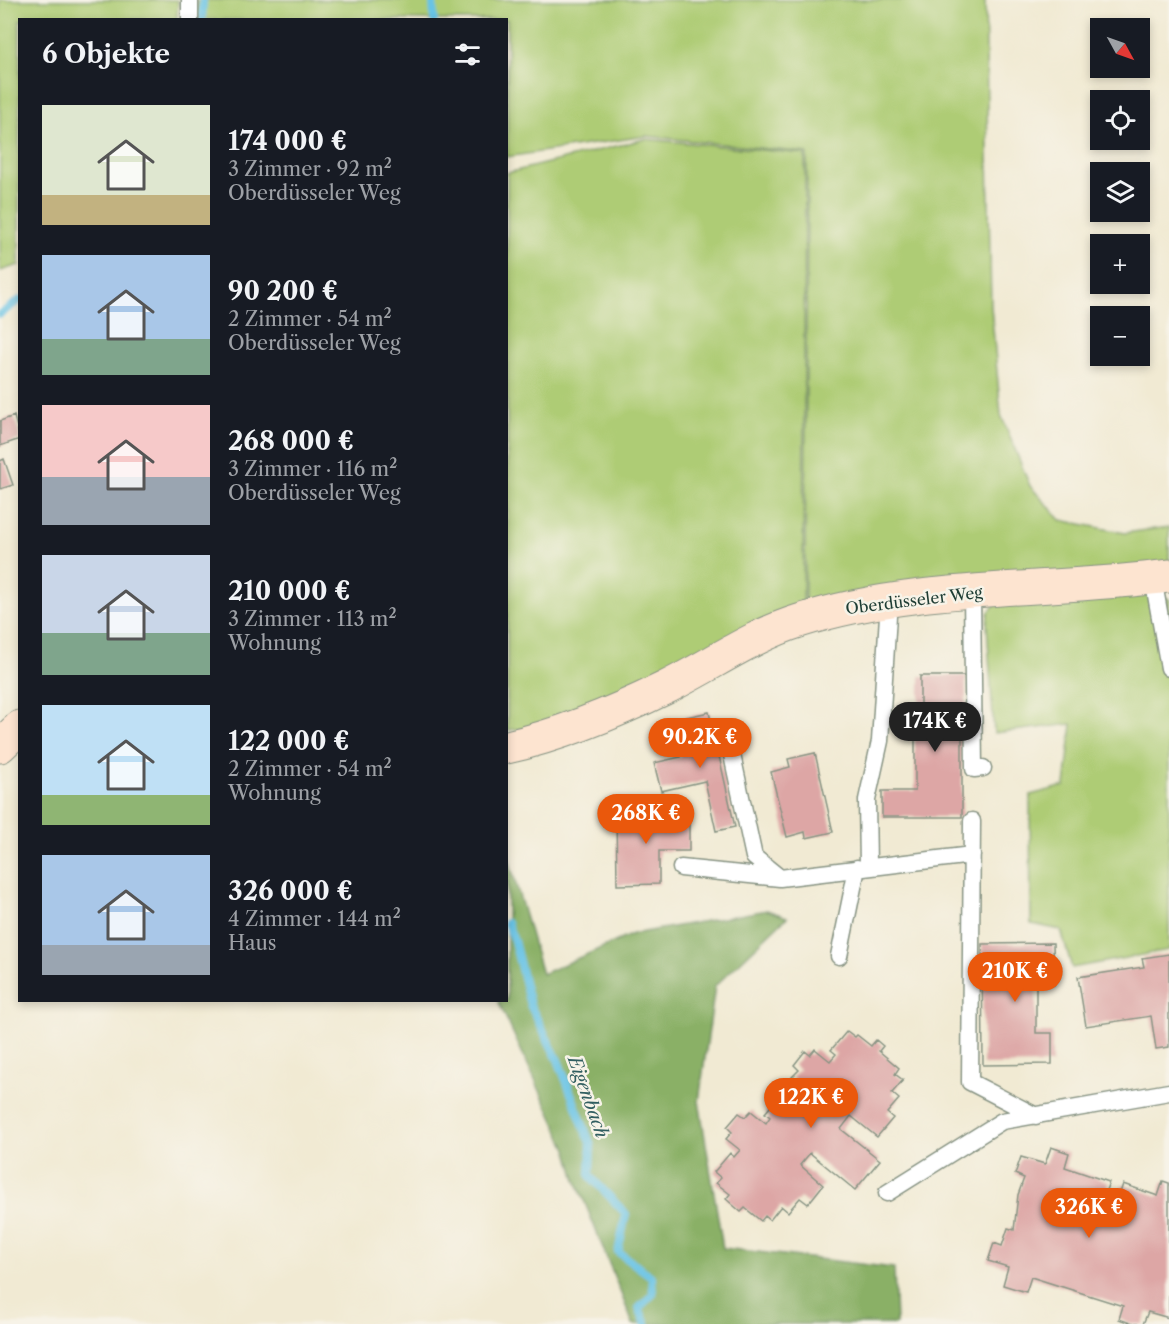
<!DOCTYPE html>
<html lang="de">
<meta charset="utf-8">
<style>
:root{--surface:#171b24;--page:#242831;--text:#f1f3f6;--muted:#9ea1a6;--accent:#ea580c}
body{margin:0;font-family:"Libre Caslon Text",serif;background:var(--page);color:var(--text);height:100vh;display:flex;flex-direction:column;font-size:22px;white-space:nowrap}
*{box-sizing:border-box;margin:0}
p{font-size:20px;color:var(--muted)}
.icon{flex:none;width:33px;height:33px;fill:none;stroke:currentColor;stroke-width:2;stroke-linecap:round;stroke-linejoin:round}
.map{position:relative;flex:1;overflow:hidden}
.details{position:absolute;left:18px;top:18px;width:490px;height:984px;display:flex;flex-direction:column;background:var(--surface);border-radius:0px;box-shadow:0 3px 9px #0003}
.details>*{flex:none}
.needle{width:39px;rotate:130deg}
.tools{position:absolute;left:1090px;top:18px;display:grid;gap:12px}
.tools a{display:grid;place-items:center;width:60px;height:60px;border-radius:0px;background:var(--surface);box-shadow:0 3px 9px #0003;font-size:30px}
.price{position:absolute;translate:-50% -51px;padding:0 14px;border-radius:21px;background:var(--accent);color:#fff;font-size:20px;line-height:39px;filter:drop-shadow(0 2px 3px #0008)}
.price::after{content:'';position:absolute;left:50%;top:36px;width:18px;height:14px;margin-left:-9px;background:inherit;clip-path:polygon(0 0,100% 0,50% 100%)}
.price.on{background:#222;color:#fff}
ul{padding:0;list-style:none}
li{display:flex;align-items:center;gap:18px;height:150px;padding:0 24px}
li span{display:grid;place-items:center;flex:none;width:168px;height:120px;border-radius:0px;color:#555}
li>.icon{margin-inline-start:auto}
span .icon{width:72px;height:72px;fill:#fffc;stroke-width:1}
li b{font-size:26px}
h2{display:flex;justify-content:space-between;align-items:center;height:72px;padding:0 24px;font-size:26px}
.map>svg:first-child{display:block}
</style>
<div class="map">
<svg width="1169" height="1324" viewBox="0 0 1169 1324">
<rect width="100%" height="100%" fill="#f7f3e8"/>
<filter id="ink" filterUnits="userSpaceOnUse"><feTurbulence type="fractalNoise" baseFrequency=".0167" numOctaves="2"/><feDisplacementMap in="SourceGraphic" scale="12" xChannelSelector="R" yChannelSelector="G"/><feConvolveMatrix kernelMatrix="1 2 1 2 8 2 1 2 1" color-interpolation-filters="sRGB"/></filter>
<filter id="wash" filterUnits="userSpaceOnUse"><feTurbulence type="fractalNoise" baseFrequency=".008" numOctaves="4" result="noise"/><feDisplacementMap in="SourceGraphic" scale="24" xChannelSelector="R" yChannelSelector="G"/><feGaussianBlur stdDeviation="1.35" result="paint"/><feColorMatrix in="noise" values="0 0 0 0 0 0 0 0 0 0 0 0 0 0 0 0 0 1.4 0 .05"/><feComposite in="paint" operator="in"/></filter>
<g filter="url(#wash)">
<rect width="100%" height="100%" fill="#f1ead3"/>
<path fill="#aecc74" stroke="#668454" stroke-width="1.5" d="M0,0H178L177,19L20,20L19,265L0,271Z
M197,0H985L991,307L1001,415L1030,486L1061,520L1125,533L1169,527V563L805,607L807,153L646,136L507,157V20H196Z
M645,139L805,154L803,606L667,673L535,728L507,730V173Z
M1134,591L1169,599V950L1072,968L1061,930L1031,924L1030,795L1065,786L1072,724L994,733L987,625L988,613L997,602Z"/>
<path fill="#8ab066" stroke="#54764d" stroke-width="1.5" d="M507,853L542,974L633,934L767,910L787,917L715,986L699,1101L723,1248L894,1268L896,1324H633L576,1180L568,1151L498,1001L507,1000Z"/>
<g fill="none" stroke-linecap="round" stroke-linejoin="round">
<path stroke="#67c3e5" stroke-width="8" d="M433,0L434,20
M202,20L203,0
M0,314L20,300
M507,923L514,941L530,1005L558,1060L591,1145L590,1176L626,1214L618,1252L652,1277L653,1294L639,1308L646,1324"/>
</g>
<g id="blocks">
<path fill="#dda6a5" d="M14,416L20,439L0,446V421Z
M4,459L13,485L0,489V461Z
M920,676H966V713H962V817H882V791H915V714H920Z
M709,712L735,827L716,831L705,781L661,791L654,763L681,757L680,753L689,751L682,718Z
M815,753L833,832L806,838L805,832L787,837L771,772L790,767L788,759Z
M616,811H657V820H689V851H659V884L617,885Z
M1053,943L1054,985H1036V1033H1052V1064L983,1065L982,944Z
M1169,954V1047L1156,1049L1151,1016L1086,1026L1078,977L1144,967L1142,958Z
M847,1031L855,1037L857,1035L871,1046L876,1040L883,1046L879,1051L899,1068L895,1074L903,1080L892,1093L899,1099L887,1113L893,1118L877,1137L851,1116L841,1129L880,1160L855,1190L810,1153L800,1165L823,1185L808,1204L800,1198L788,1212L781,1206L770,1220L765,1216L761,1221L745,1208L741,1212L726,1199L730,1194L716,1183L721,1178L714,1172L730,1153L734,1157L740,1150L726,1139L732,1132L727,1127L739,1113L745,1117L751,1111L766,1123L770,1117L765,1113L789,1085L793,1089L799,1083L792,1077L799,1070L794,1065L805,1051L810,1055L815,1049L830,1061L836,1054L831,1050Z
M1051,1147L1069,1153L1065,1167L1109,1182L1101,1204L1115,1208L1123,1184L1158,1196L1163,1181L1169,1183V1318L1148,1312L1143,1324H1133L1119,1319L1123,1306L1031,1277L1026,1292L1003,1285L1008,1267L988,1261L994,1243L1002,1246L1008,1228L1014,1230L1018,1195L1024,1178L1015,1174L1021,1157L1045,1164Z"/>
</g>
</g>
<g filter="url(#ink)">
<use href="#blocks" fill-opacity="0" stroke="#889484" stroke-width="1.5"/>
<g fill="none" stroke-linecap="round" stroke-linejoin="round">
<defs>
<path id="lane" d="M190,20V0
M1153,578L1169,668
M972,592L974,769L983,768
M729,741L754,857L780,878
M972,821L970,1082L1036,1116
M868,866L867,800L880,741L889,600
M681,868L780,878L972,855
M839,956L857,868
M887,1193L1002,1121L1169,1092"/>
<path id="secondary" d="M0,746L20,727
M507,747C561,735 616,712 665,688C710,666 751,636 799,621C918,583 1047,592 1169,576"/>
</defs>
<use href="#lane" stroke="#889484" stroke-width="19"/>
<use href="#secondary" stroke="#889484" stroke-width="35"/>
<use href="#lane" stroke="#fff" stroke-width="16"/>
<use href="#secondary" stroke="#fde4d0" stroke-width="33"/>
</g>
</g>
<g text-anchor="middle" stroke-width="5" stroke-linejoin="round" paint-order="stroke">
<g font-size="16" fill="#1f3d34" stroke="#f7f3e8">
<text transform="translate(914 600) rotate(-7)" y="6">Oberdüsseler Weg</text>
</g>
<g font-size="18" font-style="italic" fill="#315e60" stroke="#f7f3e8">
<text transform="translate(588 1097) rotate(70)" y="6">Eigenbach</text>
</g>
</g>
</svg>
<div class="tools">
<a><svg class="needle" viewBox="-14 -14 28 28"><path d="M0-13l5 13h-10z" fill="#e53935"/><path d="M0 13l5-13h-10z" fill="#9ea1a6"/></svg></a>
<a><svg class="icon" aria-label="locate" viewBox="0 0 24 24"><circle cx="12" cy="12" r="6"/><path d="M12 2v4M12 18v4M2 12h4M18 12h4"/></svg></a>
<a><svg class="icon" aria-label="layers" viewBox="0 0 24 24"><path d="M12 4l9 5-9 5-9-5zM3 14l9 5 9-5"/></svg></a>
<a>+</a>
<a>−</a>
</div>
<b class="price on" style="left:935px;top:753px">174K €</b>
<b class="price" style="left:700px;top:769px">90.2K €</b>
<b class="price" style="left:646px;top:845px">268K €</b>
<b class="price" style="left:1015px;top:1003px">210K €</b>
<b class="price" style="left:811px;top:1129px">122K €</b>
<b class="price" style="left:1089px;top:1239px">326K €</b>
<section class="details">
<h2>6 Objekte<svg class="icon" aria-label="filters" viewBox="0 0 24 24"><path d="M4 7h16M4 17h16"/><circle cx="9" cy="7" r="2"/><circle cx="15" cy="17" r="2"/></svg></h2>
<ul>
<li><span style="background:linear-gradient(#dfe7d0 75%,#c2b280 0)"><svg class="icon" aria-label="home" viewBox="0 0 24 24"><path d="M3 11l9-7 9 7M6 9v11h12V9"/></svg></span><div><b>174 000 €</b><p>3 Zimmer · 92 m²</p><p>Oberdüsseler Weg</p></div></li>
<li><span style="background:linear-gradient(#a9c7e8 70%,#7fa58c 0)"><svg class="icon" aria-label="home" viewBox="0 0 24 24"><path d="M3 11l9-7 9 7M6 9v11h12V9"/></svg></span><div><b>90 200 €</b><p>2 Zimmer · 54 m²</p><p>Oberdüsseler Weg</p></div></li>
<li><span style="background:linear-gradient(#f6c9c9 60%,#9aa5b1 0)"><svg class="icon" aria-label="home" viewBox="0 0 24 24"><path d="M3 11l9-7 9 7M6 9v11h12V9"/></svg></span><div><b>268 000 €</b><p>3 Zimmer · 116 m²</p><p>Oberdüsseler Weg</p></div></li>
<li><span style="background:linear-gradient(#c9d6e8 65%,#7fa58c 0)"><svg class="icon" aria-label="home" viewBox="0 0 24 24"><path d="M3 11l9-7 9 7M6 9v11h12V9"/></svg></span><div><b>210 000 €</b><p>3 Zimmer · 113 m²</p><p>Wohnung</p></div></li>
<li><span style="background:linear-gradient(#bfe0f5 75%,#8fb573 0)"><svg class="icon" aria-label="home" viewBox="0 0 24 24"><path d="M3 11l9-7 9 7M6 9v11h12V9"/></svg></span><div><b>122 000 €</b><p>2 Zimmer · 54 m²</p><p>Wohnung</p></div></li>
<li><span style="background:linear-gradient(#a9c7e8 75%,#9aa5b1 0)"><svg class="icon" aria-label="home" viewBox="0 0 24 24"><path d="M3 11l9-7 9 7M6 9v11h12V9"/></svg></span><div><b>326 000 €</b><p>4 Zimmer · 144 m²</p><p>Haus</p></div></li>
</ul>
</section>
</div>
